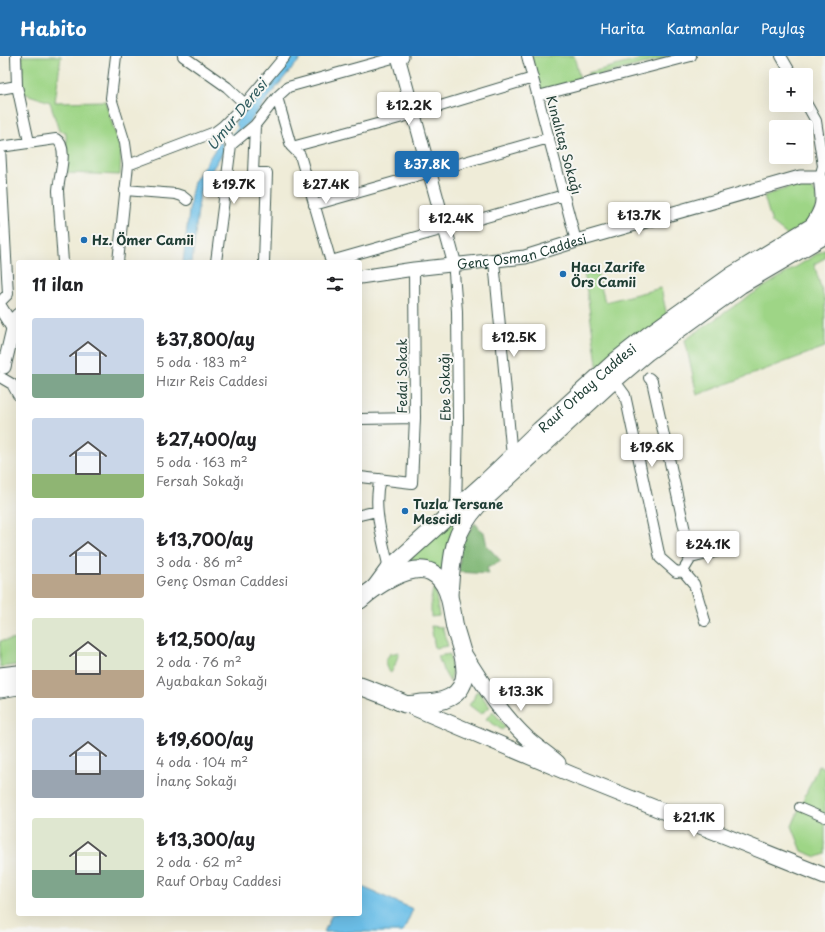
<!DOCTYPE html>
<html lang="tr">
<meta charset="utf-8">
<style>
:root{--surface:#fff;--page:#f6f6f6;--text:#202124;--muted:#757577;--accent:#1f6fb2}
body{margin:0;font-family:"Playpen Sans",sans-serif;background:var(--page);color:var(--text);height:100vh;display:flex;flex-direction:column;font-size:15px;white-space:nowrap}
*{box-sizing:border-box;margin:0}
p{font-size:13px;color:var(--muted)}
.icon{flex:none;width:22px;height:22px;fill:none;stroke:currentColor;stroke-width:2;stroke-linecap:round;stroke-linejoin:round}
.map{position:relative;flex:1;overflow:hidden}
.panel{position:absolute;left:16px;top:204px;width:346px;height:656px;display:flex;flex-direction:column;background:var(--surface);border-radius:4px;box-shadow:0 4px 16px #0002}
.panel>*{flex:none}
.tools{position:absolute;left:769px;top:12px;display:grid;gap:8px}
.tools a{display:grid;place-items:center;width:44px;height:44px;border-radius:4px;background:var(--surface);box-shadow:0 4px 16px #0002;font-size:20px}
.price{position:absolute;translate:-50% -34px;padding:0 9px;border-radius:4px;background:#fff;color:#222;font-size:13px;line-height:26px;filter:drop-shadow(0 1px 2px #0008)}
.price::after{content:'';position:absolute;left:50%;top:24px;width:12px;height:9px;margin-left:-6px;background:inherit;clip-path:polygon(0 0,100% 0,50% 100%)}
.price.active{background:var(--accent);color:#fff}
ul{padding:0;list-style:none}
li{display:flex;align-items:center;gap:12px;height:100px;padding:0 16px}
li span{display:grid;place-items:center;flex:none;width:112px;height:80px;border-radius:4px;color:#555}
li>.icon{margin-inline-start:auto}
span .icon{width:48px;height:48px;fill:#fffc;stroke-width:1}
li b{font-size:17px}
h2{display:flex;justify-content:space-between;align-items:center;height:48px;padding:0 16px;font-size:17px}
header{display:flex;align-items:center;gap:24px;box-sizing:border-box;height:56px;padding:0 20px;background:var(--accent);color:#fff}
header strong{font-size:19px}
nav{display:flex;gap:22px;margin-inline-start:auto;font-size:14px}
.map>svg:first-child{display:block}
</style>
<header>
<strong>Habito</strong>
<nav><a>Harita</a><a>Katmanlar</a><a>Paylaş</a></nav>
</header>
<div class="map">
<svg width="825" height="876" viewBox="0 0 825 876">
<rect width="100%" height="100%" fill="#f6f6f2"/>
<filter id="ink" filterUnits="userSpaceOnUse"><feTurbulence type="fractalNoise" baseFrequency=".025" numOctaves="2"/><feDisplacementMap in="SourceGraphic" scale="8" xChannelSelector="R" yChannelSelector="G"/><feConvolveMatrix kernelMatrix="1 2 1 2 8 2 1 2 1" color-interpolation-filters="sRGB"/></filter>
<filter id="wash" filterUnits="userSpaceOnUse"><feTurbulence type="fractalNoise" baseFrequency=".012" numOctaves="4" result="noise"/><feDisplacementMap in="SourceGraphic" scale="16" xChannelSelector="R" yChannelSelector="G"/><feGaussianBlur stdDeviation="0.9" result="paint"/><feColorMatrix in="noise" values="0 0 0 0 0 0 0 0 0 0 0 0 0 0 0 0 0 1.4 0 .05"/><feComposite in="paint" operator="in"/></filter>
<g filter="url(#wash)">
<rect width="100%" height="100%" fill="#efecd8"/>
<path fill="#9ed586" stroke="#5e895d" d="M22,0H61L55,46L105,45L121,95L120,119L67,117L66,76L59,75L50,46L23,37Z
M531,0H574L580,23L541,35Z
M649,0H674L589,22L588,17L649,1Z
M799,128L810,130L817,139L818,149L809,166L787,179L772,167L764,140Z
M825,193V202L814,208L825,245V291L697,339L685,284L746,242Z
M596,212L605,246L661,232L667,260L598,315L584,215Z
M486,434L446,520C431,509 426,502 406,506Z
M433,533H435L439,560L431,561V543Z
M431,570L442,571L448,590L435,592Z
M18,583V609L0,611V585Z
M399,596L395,609L391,617C384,612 384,604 390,598Z
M450,598L452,618L450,626L443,614L438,600Z
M478,635L490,651L481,658L469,649L473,644L476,636Z
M493,655L505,671L502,674L486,663Z
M818,710L825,712V798L817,801L802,795L792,770Z"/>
<path fill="#7eb673" stroke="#4e7a54" d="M475,467L480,473L484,476L487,490L501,505L487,512L489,518L459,516L461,488Z"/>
<path fill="#6cbfe8" stroke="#467e8e" d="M292,0H304C280,23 264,51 241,75L235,67L281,11Z
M221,84L224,95L204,126L200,136L192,206H183L191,139L194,126Z
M360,830L413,853L403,876H324L332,858H360Z"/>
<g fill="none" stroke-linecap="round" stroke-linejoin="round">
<path stroke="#6cbfe8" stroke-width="2.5" d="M231,81L241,70"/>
</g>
</g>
<g filter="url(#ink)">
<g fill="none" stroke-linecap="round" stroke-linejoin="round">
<defs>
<path id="pedestrian" d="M799,751L825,762"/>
<path id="minor" d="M16,0L17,30L29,86
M116,0L111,42L125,87L128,109L118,206
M183,0L227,31L245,48
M527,0L576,185
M781,0L792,19
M0,33L17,30
M538,40L691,0
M277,41L291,90L300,99L331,206
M806,47L816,65L823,110L820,121
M255,69L253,117H267L264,206
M231,89L255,69L277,41L288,31L400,0
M231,89L223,70L245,48L285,0
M0,91L56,83C70,91 58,123 58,135L63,206
M292,91L414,58L533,22
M128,109L215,76L223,70
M125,134L176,138L182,140L187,144
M314,149L549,82
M331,205L564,139
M494,205L512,401
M216,206L231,89
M455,209L454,217L457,255L458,363L456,453
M0,246L8,238L0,91
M0,321L12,328L18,339
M649,322L652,325L691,502L683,515L694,528L705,565
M614,324L625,339L660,502L676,516L683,515
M360,363L415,362
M360,421L412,427L415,362L414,213
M380,423C372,452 383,484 389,513
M360,459L377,455
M691,502L719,495"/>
<g id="tertiary">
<path d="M402,0L399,4L455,209"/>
<path d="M811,170C825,149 823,145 820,121"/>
<path id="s1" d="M360,221L414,213L525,201L576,185L800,121H820"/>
<path d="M0,251L15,275"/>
<path d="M4,311L13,273C12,267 13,263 18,259"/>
</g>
<path id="secondary" d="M464,598C483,628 502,660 529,684C538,692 549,699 558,707
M405,648L573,719L825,820"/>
<g id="primary">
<path id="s2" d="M375,532L389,513L488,424L540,374L616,305L649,279L733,219L825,163"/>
<path d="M449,539C452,501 451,479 478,449L608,329L647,296L740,229L825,179"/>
<path d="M360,544C374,531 411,506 431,516C451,526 451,553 455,572C459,587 465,600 465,616C464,642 441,647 421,647C416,648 410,649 405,648C401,647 396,644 391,642C381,638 371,634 360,630"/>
<path d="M0,620L18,618"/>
<path d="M0,633L18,630"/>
</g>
</defs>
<use href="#pedestrian" stroke="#3e574d" stroke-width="10"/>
<use href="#minor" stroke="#3e574d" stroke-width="12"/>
<use href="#tertiary" stroke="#3e574d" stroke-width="15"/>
<use href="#secondary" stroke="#3e574d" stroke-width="17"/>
<use href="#primary" stroke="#3e574d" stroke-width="19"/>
<use href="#pedestrian" stroke="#fff" stroke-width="8"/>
<use href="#minor" stroke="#fff" stroke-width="10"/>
<use href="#tertiary" stroke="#fff" stroke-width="13"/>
<use href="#secondary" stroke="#fff" stroke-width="15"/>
<use href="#primary" stroke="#fff" stroke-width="17"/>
</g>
</g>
<g fill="#1f6fb2" stroke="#f6f6f2" stroke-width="1.5">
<circle cx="84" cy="184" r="4"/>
<circle cx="563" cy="218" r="4"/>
<circle cx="405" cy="455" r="4"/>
</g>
<g text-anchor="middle" stroke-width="4" stroke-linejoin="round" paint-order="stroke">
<g font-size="13" fill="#1f3d34" stroke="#f6f6f2">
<text transform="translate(564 89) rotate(75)" y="5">Kınalıtaş Sokağı</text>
<text dy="5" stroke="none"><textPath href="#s1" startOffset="164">Genç Osman Caddesi</textPath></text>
<text transform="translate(402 320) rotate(-90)" y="5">Fedai Sokak</text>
<text transform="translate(445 331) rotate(-91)" y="5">Ebe Sokağı</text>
<text dy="5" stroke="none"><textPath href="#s2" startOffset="292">Rauf Orbay Caddesi</textPath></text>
</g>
<g font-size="13" font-weight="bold" fill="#1f3d34" stroke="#f6f6f2" text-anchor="start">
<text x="92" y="189">Hz. Ömer Camii</text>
<text x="571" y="216">Hacı Zarife<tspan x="571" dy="15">Örs Camii</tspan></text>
<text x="413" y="453">Tuzla Tersane<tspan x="413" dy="15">Mescidi</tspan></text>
</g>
<g font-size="14" font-style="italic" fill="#325e61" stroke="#f6f6f2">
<text transform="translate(237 59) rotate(-51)" y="5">Umur Deresi</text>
</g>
</g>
</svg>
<div class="tools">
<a>+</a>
<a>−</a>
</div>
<b class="price" style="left:409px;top:70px">₺12.2K</b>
<b class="price active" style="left:427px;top:129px">₺37.8K</b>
<b class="price" style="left:234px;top:149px">₺19.7K</b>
<b class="price" style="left:326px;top:149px">₺27.4K</b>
<b class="price" style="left:639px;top:180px">₺13.7K</b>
<b class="price" style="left:451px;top:183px">₺12.4K</b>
<b class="price" style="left:514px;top:302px">₺12.5K</b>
<b class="price" style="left:652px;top:412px">₺19.6K</b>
<b class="price" style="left:708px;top:509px">₺24.1K</b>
<b class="price" style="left:521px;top:656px">₺13.3K</b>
<b class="price" style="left:694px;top:782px">₺21.1K</b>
<section class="panel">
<h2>11 ilan<svg class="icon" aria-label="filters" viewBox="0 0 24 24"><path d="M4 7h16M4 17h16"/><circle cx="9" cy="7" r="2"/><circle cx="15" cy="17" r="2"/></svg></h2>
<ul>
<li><span style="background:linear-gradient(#c9d6e8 70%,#7fa58c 0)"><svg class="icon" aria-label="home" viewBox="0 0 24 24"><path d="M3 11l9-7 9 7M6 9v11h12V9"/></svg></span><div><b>₺37,800/ay</b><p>5 oda · 183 m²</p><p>Hızır Reis Caddesi</p></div></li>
<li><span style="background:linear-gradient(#c9d6e8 70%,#8fb573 0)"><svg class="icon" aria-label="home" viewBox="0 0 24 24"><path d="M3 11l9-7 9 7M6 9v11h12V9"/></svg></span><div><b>₺27,400/ay</b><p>5 oda · 163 m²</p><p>Fersah Sokağı</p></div></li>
<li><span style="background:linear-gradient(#c9d6e8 70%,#b9a48a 0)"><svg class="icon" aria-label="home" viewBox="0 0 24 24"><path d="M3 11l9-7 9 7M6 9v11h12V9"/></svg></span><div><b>₺13,700/ay</b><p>3 oda · 86 m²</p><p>Genç Osman Caddesi</p></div></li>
<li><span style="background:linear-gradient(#dfe7d0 65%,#b9a48a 0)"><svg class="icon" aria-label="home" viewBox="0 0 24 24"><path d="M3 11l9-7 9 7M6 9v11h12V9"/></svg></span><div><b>₺12,500/ay</b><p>2 oda · 76 m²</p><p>Ayabakan Sokağı</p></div></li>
<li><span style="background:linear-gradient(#c9d6e8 65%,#9aa5b1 0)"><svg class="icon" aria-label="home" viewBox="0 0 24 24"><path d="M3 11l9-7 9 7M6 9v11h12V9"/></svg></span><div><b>₺19,600/ay</b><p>4 oda · 104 m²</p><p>İnanç Sokağı</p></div></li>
<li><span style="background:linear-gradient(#dfe7d0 65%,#7fa58c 0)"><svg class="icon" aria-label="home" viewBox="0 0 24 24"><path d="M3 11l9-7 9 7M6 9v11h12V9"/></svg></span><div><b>₺13,300/ay</b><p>2 oda · 62 m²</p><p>Rauf Orbay Caddesi</p></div></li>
</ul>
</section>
</div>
